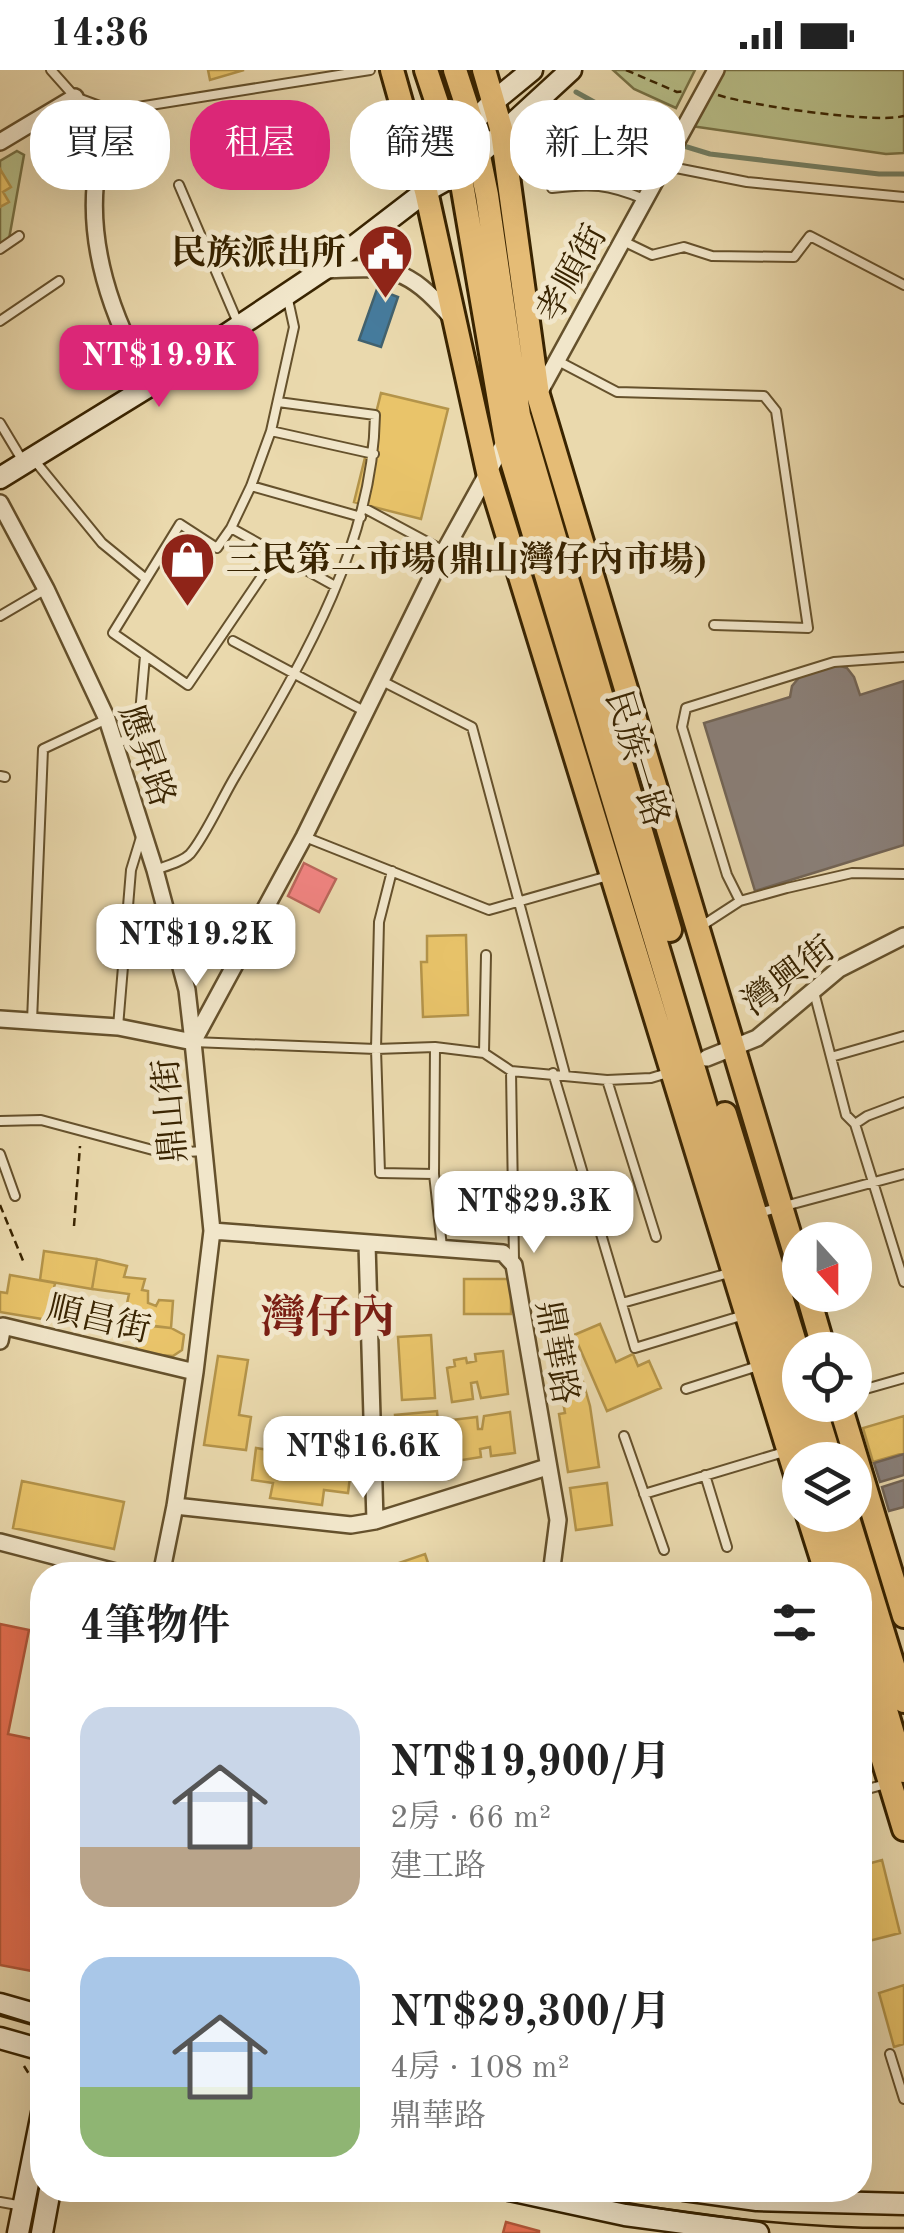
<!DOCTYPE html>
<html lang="zh-TW">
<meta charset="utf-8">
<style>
:root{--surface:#fff;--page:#f2f2f2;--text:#222;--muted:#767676;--accent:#db2777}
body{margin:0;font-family:"Old Standard TT","Noto Serif TC",serif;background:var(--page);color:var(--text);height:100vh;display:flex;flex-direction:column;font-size:38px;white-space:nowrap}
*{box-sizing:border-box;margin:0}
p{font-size:32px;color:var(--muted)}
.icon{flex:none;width:55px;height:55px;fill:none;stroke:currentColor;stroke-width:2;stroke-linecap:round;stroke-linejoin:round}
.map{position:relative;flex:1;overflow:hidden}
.drawer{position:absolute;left:30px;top:1492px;width:842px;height:640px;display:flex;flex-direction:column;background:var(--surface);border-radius:40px;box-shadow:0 10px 40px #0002}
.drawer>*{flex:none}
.top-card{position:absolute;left:30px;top:30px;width:845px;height:90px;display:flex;gap:20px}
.needle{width:65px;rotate:159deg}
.controls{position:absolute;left:782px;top:1152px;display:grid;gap:20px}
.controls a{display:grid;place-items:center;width:90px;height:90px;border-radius:50%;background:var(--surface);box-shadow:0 10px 40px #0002;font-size:50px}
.price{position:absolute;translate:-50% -85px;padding:0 22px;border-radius:20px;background:#fff;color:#222;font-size:32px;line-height:65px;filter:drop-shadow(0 2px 5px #0008)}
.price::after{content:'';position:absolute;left:50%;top:60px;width:30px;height:22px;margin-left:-15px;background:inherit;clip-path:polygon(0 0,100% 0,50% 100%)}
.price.active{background:var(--accent);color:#fff}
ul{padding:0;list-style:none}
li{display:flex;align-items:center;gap:30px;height:250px;padding:0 50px}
li span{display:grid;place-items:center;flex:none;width:280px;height:200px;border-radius:30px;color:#555}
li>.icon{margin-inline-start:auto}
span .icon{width:120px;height:120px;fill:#fffc;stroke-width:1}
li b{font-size:42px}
h2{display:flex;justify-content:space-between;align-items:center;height:120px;padding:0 50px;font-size:42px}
.chip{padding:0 35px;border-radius:40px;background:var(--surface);box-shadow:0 10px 40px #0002;font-size:35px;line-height:90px}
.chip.active{background:var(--accent);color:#fff}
.status{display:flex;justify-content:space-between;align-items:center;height:70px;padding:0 50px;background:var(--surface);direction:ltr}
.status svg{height:28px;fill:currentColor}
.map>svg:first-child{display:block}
</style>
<div class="status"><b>14:36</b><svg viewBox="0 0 49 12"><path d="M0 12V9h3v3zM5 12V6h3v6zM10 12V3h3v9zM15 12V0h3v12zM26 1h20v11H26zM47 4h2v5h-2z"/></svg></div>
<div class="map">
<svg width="904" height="2163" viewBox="0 0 904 2163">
<rect width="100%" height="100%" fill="#ead9ad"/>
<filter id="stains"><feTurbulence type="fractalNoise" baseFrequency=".002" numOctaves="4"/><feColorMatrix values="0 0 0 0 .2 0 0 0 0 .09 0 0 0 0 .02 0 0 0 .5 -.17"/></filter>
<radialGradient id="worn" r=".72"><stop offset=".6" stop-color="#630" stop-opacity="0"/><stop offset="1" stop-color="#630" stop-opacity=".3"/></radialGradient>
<path fill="#b8bf89" stroke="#787245" stroke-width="2.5" d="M613,0H695L676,38L634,19Z
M721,0H904V83L886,84L691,56Z
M17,81L24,85L9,169L0,175V91Z"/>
<path fill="#e9c46a" stroke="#b4944a" stroke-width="2.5" d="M208,0H244L210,10Z
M0,99L11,117L3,122L9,132L0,137Z
M381,323L448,339L421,449L354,432Z
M466,865L468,945L423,947L421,892H427V866Z
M44,1181L97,1189L92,1219L40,1210Z
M97,1189L127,1196L124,1207L145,1209L142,1220L148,1221V1233L156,1236L159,1230L173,1231L171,1258L123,1252L129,1224L92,1219Z
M10,1205L55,1213L48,1250L0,1242V1222L7,1223Z
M464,1209H511V1244H464Z
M600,1254L616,1292L633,1284L638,1296L649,1291L661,1318L607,1341L574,1265Z
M140,1255L171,1258L184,1265L182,1280L173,1286L136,1283Z
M431,1265L435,1328L402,1330L398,1267Z
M503,1281L508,1324L481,1328L477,1312L471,1313L473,1329L452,1332L447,1298L455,1296L454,1290L466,1288L467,1293L476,1291L475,1284Z
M218,1286L248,1290L239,1345L251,1347L246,1380L204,1375Z
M578,1294L590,1336L599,1397L568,1402L559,1344L565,1343L557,1298Z
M437,1341L442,1404L401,1407L395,1345Z
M510,1342L515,1383L491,1386L490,1377L480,1379L481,1387L456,1391L451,1350L477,1347L478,1359H482L484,1346Z
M904,1346V1383L873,1392L863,1358Z
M276,1370L333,1378L331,1389L352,1392L348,1423L324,1420L322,1435L270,1428L273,1413L252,1410L256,1378L275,1381Z
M22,1411L124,1432L114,1479L13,1458Z
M607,1413L612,1455L576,1460L570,1418Z
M425,1484L432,1505H397L393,1495Z
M882,1790L900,1863L865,1872L860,1853V1796Z
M904,1915V1974L894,1977L879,1923Z"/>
<path fill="#e76f51" stroke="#b35839" stroke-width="2.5" d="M0,1554L29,1560L8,1664L42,1671V1903L0,1895Z
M506,2152L539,2161V2163H503Z"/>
<path fill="#f28482" stroke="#ba675b" stroke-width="2.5" d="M304,793L336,809L319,842L288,826Z"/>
<path fill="#457b9d" stroke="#41616e" stroke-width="2.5" d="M377,219L398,227L381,277L359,270Z"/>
<path fill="#8a817c" stroke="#726557" stroke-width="2.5" d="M835,594L847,598L854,607L860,625L904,611V775L755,821L704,653L790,627L792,616L802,604Z
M904,1384V1405L880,1412L874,1393Z
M904,1410V1437L889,1441L882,1417Z"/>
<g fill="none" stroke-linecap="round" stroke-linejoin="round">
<path stroke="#737f63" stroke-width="5" d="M576,22L661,69L710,84L879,104H904"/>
<defs>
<path id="lane" d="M51,0L75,27L113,41L370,0
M666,96L747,112L904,127
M179,115L238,253
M552,118C591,113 608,114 644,129
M623,171L652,185L684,177L712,186L794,187L810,166L904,215
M0,179L19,166
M0,251L59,211
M558,291L617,322L764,326L776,341L808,558L714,555
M0,353L24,393
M271,361L374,384
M35,391L102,473L146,509
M251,416L361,447
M364,438L444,481
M231,458L335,516
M277,484L188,615L113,563L180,454L217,478L231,458L251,416L271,361L294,257L287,225
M0,546L46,519
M233,571L364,641
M382,611L472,657L565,1004
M114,674L138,666L145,586
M0,706L5,707
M305,767L489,840L608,806
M155,800C166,796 182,792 190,784C205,767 223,726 236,705C301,594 373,476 375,345L278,332
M392,801L379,852L376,979L380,1103L434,1104
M740,831L727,805L682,657L686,638L834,592L904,587
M700,857L740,831L787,818L852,803L904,804
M814,922L846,1045L855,1054L904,1212
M32,951L43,679L107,649
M118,957L131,800L142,764
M193,972L376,979L435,977L484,983L511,1001L607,1010L651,1008L671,1002
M435,977L434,1104L442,1177
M484,983L486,885
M831,987L904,966
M511,1001L514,1190
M553,1003L635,1278L744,1245
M607,1010L656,1167
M0,1051L41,1050L164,1083L206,1081
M855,1054L867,1046L904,1032
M0,1084L15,1126
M759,1143L904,1104
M622,1233L729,1203
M686,1319L758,1296
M855,1322L904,1308
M624,1366L664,1480
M705,1405L727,1477
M644,1424L784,1382
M860,1721L886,1714
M890,1984L904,2029
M0,2132L23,2136"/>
<path id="street" d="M113,41C108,58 101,76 98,94C84,171 112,250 151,315
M0,72L75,27
M323,200C389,197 405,194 451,247
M538,325L716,0
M0,433L46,519L107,649L155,800L187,920L193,972L118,957L0,949
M707,988L757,968L839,899L904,866
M212,1161L503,1183L514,1195L558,1450L551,1505
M367,1174L375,1451
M0,1271L3,1256L195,1302
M175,1436L351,1455L375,1451L547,1397
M0,1472L127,1505
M161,1505L175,1436L195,1302L212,1161L193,972L304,767L444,482L507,368"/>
<path id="secondary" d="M427,119L451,74L493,32L532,0
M0,408L151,315L323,200L426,121L460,102L571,0
M0,1934L42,1946
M0,1968L42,1980
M509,2120L625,2145L758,2163
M684,2120L757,2130L904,2134
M18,2163L42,2043
M42,2163L50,2120"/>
<path id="primary" d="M392,0L426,121L488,402L800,1418
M426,0L460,102L506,371L811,1390
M455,0L472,52L487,125L519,345L670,860
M484,0L502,62L538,325L800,1200
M725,1044L800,1289
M808,1225L824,1280
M814,1335L831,1390
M840,1335L904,1546
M808,1445L827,1505
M828,1445L846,1505
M847,1445L904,1631
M860,1553L904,1701
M860,1614L904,1759"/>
</defs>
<use href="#lane" stroke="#65512c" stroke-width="12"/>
<use href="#street" stroke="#65512c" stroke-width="20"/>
<use href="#secondary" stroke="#392401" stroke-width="25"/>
<use href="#primary" stroke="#392401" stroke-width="28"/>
<path stroke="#392401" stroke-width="2.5" stroke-dasharray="8 5" stroke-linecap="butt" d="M626,0L677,22L686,21
M718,25C748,35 876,54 904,46
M0,1135L24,1193
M74,1156L80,1076
M24,1996L29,2004L42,2007"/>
<use href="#lane" stroke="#f1e6ca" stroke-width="8"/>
<use href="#street" stroke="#f1e6ca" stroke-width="15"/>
<use href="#secondary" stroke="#f1e6ca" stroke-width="20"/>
<use href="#primary" stroke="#e5bc76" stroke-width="22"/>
<path stroke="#392401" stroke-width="2.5" d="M0,1944L42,1957
M558,2120C672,2143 787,2159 904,2158"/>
</g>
<defs>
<symbol id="civic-pin" viewBox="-11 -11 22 30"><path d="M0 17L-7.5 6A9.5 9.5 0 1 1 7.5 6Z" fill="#8f2418" stroke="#f1e6ca"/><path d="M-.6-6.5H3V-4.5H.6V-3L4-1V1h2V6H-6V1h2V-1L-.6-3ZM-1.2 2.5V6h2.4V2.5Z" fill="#fff"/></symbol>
<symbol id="shop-pin" viewBox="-11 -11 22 30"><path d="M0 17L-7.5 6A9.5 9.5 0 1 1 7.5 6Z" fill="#8f2418" stroke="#f1e6ca"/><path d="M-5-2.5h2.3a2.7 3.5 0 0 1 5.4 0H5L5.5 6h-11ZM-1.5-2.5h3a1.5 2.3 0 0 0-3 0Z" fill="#fff"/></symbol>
</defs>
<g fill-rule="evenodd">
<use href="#civic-pin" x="354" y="150" width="63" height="86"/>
<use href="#shop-pin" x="156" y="458" width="63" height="86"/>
</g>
<g text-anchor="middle" stroke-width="10" stroke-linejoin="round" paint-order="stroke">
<g font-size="35" font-weight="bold" fill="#392401" stroke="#f1e6ca" text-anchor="end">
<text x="346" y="194">民族派出所</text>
<text x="226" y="501" text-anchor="start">三民第二市場(鼎山灣仔內市場)</text>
</g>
<g font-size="35" fill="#392401" stroke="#f1e6ca">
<text transform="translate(571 203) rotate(-61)" y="12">孝順街</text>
<text transform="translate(148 685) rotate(71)" y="12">應昇路</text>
<text transform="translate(638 688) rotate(73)" y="12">民族一路</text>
<text transform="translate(788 905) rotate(-37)" y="12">灣興街</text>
<text transform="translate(169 1041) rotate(-95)" y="12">鼎山街</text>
<text transform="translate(99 1248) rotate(13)" y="12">順昌街</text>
<text transform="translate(558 1282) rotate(80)" y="12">鼎華路</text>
</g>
<g font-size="45" font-weight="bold" fill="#7a1f14" stroke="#f1e6ca">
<text x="328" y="1262">灣仔內</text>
</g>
</g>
<rect width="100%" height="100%" filter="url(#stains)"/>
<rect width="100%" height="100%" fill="url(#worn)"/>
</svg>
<div class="controls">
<a><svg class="needle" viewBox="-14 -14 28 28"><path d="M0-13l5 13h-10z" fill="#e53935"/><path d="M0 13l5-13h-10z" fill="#767676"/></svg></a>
<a><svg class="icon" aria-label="locate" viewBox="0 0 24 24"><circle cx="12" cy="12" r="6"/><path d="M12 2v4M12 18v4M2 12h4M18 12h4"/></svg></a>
<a><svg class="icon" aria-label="layers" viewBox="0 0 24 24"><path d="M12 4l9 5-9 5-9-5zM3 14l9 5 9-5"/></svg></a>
</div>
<b class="price active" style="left:159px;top:340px">NT$19.9K</b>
<b class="price" style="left:196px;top:919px">NT$19.2K</b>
<b class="price" style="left:534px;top:1186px">NT$29.3K</b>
<b class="price" style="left:363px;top:1431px">NT$16.6K</b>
<div class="top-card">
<a class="chip">買屋</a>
<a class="chip active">租屋</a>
<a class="chip">篩選</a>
<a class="chip">新上架</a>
</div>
<section class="drawer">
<h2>4筆物件<svg class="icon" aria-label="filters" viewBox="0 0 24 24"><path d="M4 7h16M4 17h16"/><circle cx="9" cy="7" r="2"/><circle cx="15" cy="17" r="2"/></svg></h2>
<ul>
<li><span style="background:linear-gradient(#c9d6e8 70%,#b9a48a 0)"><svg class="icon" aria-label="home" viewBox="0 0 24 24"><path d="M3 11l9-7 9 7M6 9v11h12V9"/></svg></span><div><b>NT$19,900/月</b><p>2房 · 66 m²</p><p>建工路</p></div></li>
<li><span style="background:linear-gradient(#a9c7e8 65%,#8fb573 0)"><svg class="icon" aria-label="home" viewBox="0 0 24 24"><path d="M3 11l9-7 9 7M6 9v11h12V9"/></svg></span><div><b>NT$29,300/月</b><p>4房 · 108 m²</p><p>鼎華路</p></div></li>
</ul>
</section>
</div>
